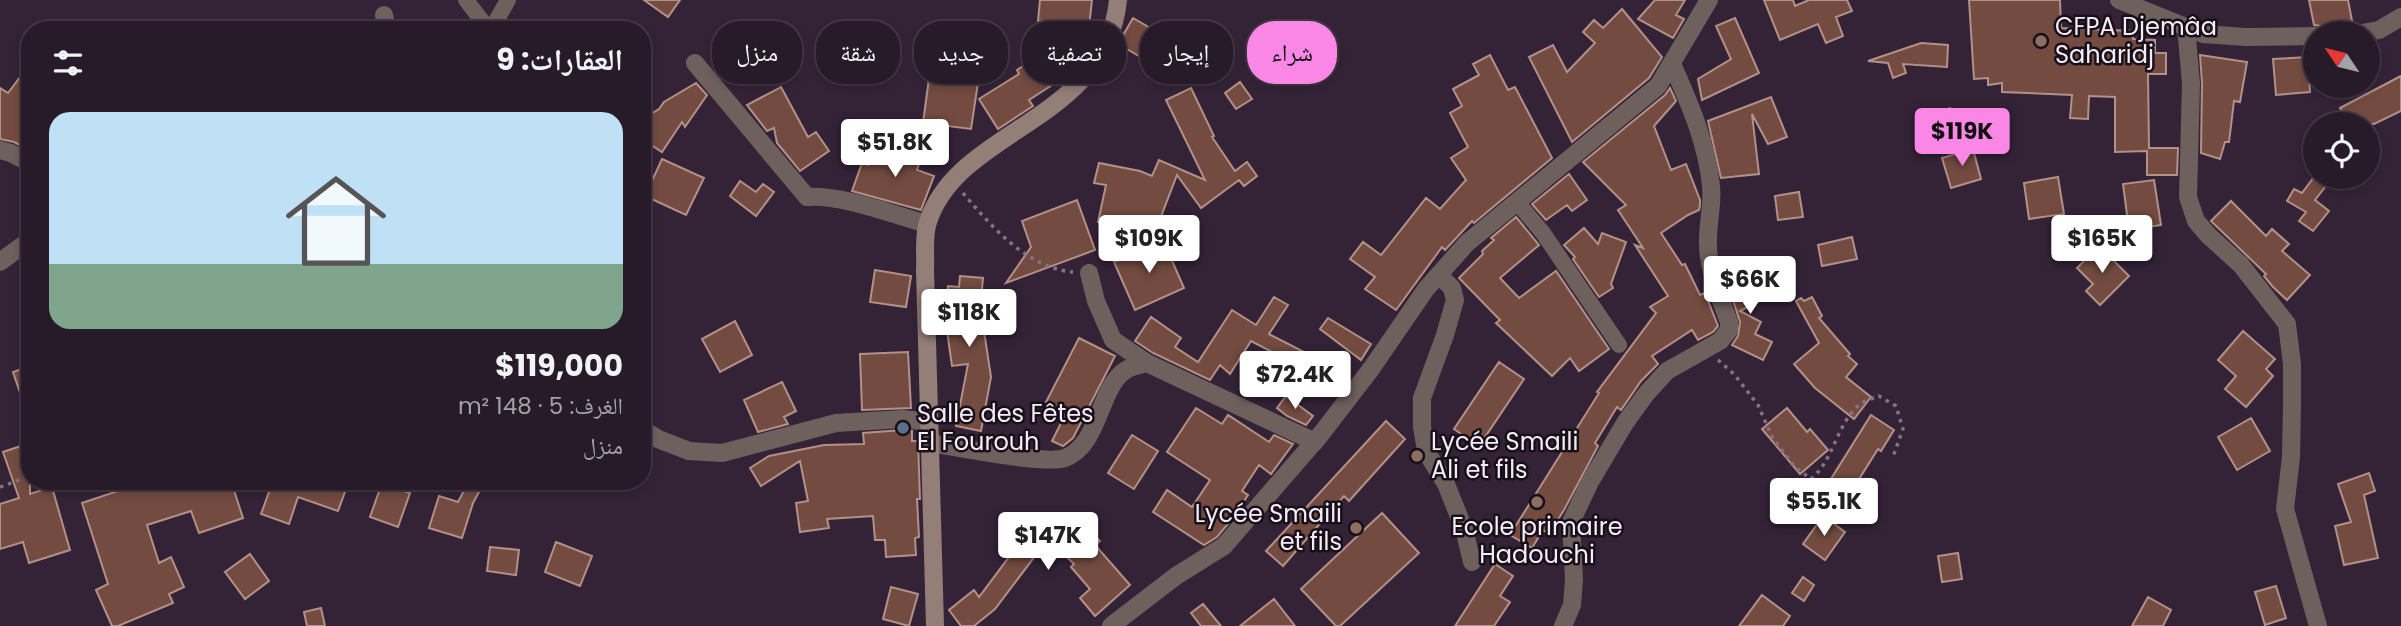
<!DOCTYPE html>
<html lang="ar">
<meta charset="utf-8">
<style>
:root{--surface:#271a29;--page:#332735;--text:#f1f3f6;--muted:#a4a1a8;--line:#433846;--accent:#fa87e6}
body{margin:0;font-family:Poppins,"Noto Naskh Arabic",sans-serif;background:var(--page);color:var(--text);direction:rtl;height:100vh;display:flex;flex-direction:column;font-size:26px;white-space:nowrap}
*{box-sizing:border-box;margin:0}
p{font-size:23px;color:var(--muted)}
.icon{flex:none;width:38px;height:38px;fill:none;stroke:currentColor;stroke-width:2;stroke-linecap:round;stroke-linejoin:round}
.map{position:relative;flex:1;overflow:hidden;direction:ltr}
.sheet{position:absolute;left:21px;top:21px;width:630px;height:469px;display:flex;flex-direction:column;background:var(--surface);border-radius:28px;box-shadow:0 4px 10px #0003,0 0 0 2px var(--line);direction:rtl}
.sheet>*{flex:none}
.top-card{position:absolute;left:672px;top:21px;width:665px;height:63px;direction:rtl;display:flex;gap:14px}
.needle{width:46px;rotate:305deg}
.buttons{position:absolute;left:2303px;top:21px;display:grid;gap:14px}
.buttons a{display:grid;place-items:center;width:77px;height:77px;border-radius:50%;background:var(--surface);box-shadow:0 4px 10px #0003,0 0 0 2px var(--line);font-size:35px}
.price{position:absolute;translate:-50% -60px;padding:0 16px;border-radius:7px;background:#fff;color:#222;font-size:23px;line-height:46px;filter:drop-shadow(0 2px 4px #0008)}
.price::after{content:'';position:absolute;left:50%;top:42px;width:21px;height:16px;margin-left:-10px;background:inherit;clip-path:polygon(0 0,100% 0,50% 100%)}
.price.selected{background:var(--accent);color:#111}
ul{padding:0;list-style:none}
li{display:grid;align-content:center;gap:14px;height:371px;padding:0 28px}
li span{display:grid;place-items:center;height:217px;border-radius:21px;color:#555}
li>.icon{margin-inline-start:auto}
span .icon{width:126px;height:126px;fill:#fffc;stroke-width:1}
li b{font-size:30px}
h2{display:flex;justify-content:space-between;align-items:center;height:84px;padding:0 28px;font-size:30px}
.pill{padding:0 24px;border-radius:28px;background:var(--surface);box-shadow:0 4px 10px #0003,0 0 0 2px var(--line);font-size:24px;line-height:63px}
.pill.selected{background:var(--accent);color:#111}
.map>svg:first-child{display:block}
</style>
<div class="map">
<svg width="2401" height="626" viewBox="0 0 2401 626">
<rect width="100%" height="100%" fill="#342337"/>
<path fill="#734b40" stroke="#b29188" stroke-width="2" d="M644,0H680L668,17Z
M1040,0H1092L1089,27L1087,26L1078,62L1047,54L1063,78L1029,100L1033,106L998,129L979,99L1019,74L1017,70L1044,52L1052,22L1038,21Z
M1655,0H1685L1676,15L1684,19L1673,38L1638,19Z
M1764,0H1793L1795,6L1809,0H1847L1852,11L1836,17L1843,36L1826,43L1818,24L1780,40Z
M1969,0H2060L2061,28L2133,31V39L2155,40V53H2166V74H2148L2149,148H2178L2177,175H2147V151L2115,152V97L2089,96L2088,119L2070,118L2072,95L2002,92V83L1988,85V78L1974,79Z
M2309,0H2348L2353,26L2325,32L2321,26L2314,25Z
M1622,9L1662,57L1649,78L1572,142L1529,57L1553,45L1567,72L1595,43L1583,32L1594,20L1603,28Z
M1133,18L1159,33L1144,59L1118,44Z
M1735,18L1759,73L1702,100L1698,79L1731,59L1716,26Z
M1921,43L1948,45L1947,67L1903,64L1906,73L1893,78L1888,63L1868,61Z
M1490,55L1508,90L1515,87L1552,158L1474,223L1472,221L1445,250L1442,247L1396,310L1365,289L1375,277L1350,259L1363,242L1381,255L1426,198L1440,209L1466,180L1451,158L1468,147L1450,113L1462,106L1453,89L1479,75L1473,64Z
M2200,55L2247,62L2240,102L2234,101L2229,142H2225L2220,159L2201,153L2202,83Z
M932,56L981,63L971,129L923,123Z
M2308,57L2310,92L2276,95L2273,59Z
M30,64V150L14,142L0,139V88L8,93Z
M2401,76V111L2374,124H2349L2340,108Z
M1240,82L1252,99L1236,109L1225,93Z
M696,83L707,95L685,127L682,122L662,152L645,141L652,131L644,118L659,109L664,102Z
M781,87L808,137L816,132L829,151L800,171L777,143L774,128L767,131L747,105Z
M1191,88L1214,136L1212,137L1235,171L1247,162L1257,176L1244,186L1239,180L1201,208L1177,175L1157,227L1163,239L1098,222L1106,185L1094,183L1099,163L1140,171L1152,176L1159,160L1205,180L1166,100Z
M1670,88L1676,101L1654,126L1671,170L1686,164L1700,200V205L1699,210L1688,215L1661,233L1682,265L1685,264L1700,295L1705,293L1718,326L1713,332L1698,340L1692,330L1652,356L1658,364L1641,381L1621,410L1617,407L1595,443L1598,446L1564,510L1549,534L1543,530L1532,548L1510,535L1599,393L1597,392L1656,313L1650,307L1668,296L1635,245L1643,248L1618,210L1626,205L1583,162L1665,95Z
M1771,97L1787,137L1768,144L1752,114L1759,174L1721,178L1708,121Z
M1950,108L1956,123L1941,130L1934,115Z
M905,147L923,153L917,170L934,176L921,210L852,191L862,163L868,165L873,150L901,159Z
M1973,149L1981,179L1951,188L1942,158Z
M662,159L704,178L686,215L645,196Z
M1569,174L1587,200L1572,211L1567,205L1546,220L1532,204Z
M2058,177L2064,214L2029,219L2024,183Z
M2314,177H2333L2315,200L2329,211L2313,231L2299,221L2306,212L2287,201L2294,189L2302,193Z
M2154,180L2161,225L2129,230L2123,184Z
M740,181L756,192L763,184L774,192L756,216L730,196Z
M1799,192L1803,217L1778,220L1775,196Z
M1077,200L1095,250L1006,283L1031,247L1022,221Z
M2231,201L2266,236L2272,229L2289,244L2282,251L2310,275L2287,300L2273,287L2264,276L2266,274L2211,221Z
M1516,217L1539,245L1500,278L1519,298L1556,271L1609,349L1579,371L1570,358L1552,376L1496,323L1500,320L1459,278L1483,254L1482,251L1494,240L1491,238Z
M1584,228L1598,244L1602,233L1626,242L1611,284L1613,288L1599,297L1573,259L1575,257L1564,245Z
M1852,237L1857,259L1822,266L1818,245Z
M1163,240L1184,288L1135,310L1114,262Z
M2099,246L2129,276L2100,305L2086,291L2093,284L2077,268Z
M875,270L911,276L906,307L870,302Z
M1759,273L1770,295L1740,311L1761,322L1755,334L1772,342L1763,360L1732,345L1738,336L1740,322L1729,288Z
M960,276L983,278L978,332L984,331L991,377L981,431L956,426L968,364L952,366L945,317L948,286L959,287Z
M1274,297L1288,305L1269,334L1306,353L1299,366L1251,341L1230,374L1220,365L1210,380L1153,353L1135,341L1151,317L1181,338L1175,347L1198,362L1232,310L1256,325Z
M1812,297L1822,316L1819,318L1850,354L1848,356L1857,364L1846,377L1871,397L1854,419L1815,388L1794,364L1819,343L1796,301L1801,298L1804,301Z
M1328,318L1371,344L1361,360L1320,329Z
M735,321L752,355L720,372L702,339Z
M2243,331L2275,359L2266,369L2273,376L2246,407L2225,389L2236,376L2218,360Z
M1079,338L1115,356L1073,438L1063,446L1052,441L1066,413L1046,402Z
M908,352L911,408L862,410L860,354Z
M1499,362L1524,379L1479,446L1454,429Z
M30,366V413H27L13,372Z
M782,382L796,411L784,417L788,424L758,432L744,400Z
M1286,396L1313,416L1306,425L1287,416L1277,408Z
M1196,408L1222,424L1228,415L1269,442L1274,435L1293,444L1271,474L1259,465L1242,491L1248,495L1233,518L1217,537L1204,545L1153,512L1167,490L1192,507L1210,480L1167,452Z
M1787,408L1807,432L1810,429L1828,450L1800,474L1762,429Z
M1871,415L1894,430L1881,451L1878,449L1849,495L1829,482Z
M2251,418L2270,451L2237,470L2218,437Z
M1386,421L1405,439L1349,501L1344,496L1283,566L1266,551Z
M903,430L912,431V441H918L920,499H917L919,537L915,538L916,555L886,557L885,540H875L873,516L827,519L829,528L800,532L796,503L808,501L800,461L761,486L750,468L769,456L824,445L864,444L863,433Z
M1132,435L1158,451L1134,489L1108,473Z
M30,443V494L52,487L70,550L29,563L23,542L0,549V504L19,498L3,452Z
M2369,473L2375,491L2364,495L2378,558L2344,565L2335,526L2351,522L2338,484Z
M148,481H231L243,518L199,533L191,511L147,525L159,563L171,557L184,587L169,594L173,603L118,626H112L96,590L108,584L82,503Z
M273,481H349L338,511L298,497L289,524L261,514Z
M469,481H485L473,503L462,538L429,528L439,496L458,502Z
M382,483L410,493L398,527L370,517Z
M1382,513L1419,553L1340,626H1336L1301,589Z
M1048,514L1073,538L1085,526L1100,541L1095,545L1130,585L1095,616L1080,598L1090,589L1071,567L1074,564L1048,539L995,609L974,626H961L949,610L974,590L979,597L1024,537L1026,539Z
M1823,516L1845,532L1825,560L1803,544Z
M556,542L592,556L580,586L545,572Z
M490,547L519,550L516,575L487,571Z
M1958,553L1962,579L1942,582L1938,556Z
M250,554L269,581L245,599L225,572Z
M1495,564L1513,576L1500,596L1510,602L1494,626H1455Z
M1803,577L1814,585L1804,601L1792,593Z
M2276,586L2286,618L2265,625L2255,592Z
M891,587L918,594L909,626L883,619Z
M1762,595L1790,616L1783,626H1739Z
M2148,597L2171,610L2163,626H2132Z
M1274,599L1295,626H1240Z
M1203,604L1221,626H1201L1191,613Z
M321,608L325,626H307L304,612Z"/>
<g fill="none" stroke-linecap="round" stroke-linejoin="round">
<path stroke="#837486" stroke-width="3.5" stroke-dasharray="3.5 5" stroke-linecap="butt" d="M963,193C991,226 1027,268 1073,272
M1718,360L1734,374L1758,405L1773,439L1795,467L1811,479C1834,460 1836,425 1859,405C1864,401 1873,398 1879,396L1896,406L1903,429L1893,457
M0,487L30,476"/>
<path stroke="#6e605c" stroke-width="16" d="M466,0L489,30
M491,30L508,0
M1517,202L1543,233L1619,345"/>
<path stroke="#6e605c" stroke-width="18" d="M2119,0L2203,34L2245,37L2315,36
M384,15L387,30
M2186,27L2191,83L2188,197L2196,221L2209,236L2241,265L2287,324L2292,364V404L2291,457L2285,509L2318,626
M2362,33L2379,30L2401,17
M695,63L807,197C840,194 894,215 927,224
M0,150L11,153L30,163
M0,262L30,240
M1089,273L1096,301L1113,340L1147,363
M1439,275L1452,288L1455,300L1445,335L1422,398V427L1426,451L1446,484L1464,529L1472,562
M642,429L658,439L689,451L722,453L836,423L903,419L930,422
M930,443C955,447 1046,465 1065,458C1100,445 1099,386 1126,370C1132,366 1141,365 1147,363L1315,442
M1111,626L1176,576L1224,546L1321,434L1371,369L1426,289L1467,243L1658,86L1709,0
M1563,626L1572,605L1574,580L1571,522L1590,482L1625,423L1646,394L1667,371L1720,341L1729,330V322C1719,295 1707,268 1708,239C1708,222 1713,203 1711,186C1707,143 1689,102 1672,64"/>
<path stroke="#947f78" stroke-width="18" d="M935,626L925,270C926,255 923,236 928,222C958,128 1106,123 1118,0"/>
</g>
<g fill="#8d6e63" stroke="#171018" stroke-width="2.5">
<circle cx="2041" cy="41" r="7"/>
<circle cx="1417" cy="456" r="7"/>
<circle cx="1537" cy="502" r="7"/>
<circle cx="1356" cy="528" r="7"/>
</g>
<circle fill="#5c6f8a" stroke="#171018" stroke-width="2.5" cx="903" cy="428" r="7"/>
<g text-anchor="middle" stroke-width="5" stroke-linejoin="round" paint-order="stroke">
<g font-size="24" fill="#f6ebf8" stroke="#171018" text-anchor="start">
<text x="2055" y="35">CFPA Djemâa<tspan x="2055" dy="28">Saharidj</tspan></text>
<text x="917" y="422">Salle des Fêtes<tspan x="917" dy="28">El Fourouh</tspan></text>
<text x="1431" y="450">Lycée Smaili<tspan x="1431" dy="28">Ali et fils</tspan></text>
<text x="1342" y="522" text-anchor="end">Lycée Smaili<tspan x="1342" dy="28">et fils</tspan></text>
<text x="1537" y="535" text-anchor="middle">Ecole primaire<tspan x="1537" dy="28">Hadouchi</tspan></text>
</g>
</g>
</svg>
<div class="buttons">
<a><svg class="needle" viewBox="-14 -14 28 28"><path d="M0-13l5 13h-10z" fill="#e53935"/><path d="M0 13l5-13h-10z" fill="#a4a1a8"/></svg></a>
<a><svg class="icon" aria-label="locate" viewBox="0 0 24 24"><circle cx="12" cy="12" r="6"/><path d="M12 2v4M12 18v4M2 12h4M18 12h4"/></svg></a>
</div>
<b class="price selected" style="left:1962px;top:168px">$119K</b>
<b class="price" style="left:895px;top:179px">$51.8K</b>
<b class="price" style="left:1149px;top:275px">$109K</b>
<b class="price" style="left:2102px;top:275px">$165K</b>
<b class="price" style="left:1750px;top:316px">$66K</b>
<b class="price" style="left:969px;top:349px">$118K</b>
<b class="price" style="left:1295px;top:411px">$72.4K</b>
<b class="price" style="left:1824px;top:538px">$55.1K</b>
<b class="price" style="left:1048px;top:572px">$147K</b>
<div class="top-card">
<a class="pill selected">شراء</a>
<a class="pill">إيجار</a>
<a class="pill">تصفية</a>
<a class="pill">جديد</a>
<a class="pill">شقة</a>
<a class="pill">منزل</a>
</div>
<section class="sheet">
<h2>العقارات: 9<svg class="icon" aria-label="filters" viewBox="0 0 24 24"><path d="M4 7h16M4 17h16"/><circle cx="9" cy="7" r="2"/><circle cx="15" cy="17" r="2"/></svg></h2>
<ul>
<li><span style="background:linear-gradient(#bfe0f5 70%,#7fa58c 0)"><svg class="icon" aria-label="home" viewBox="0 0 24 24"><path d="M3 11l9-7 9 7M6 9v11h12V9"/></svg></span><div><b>$119,000</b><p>الغرف: 5 · 148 m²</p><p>منزل</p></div></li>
</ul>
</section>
</div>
